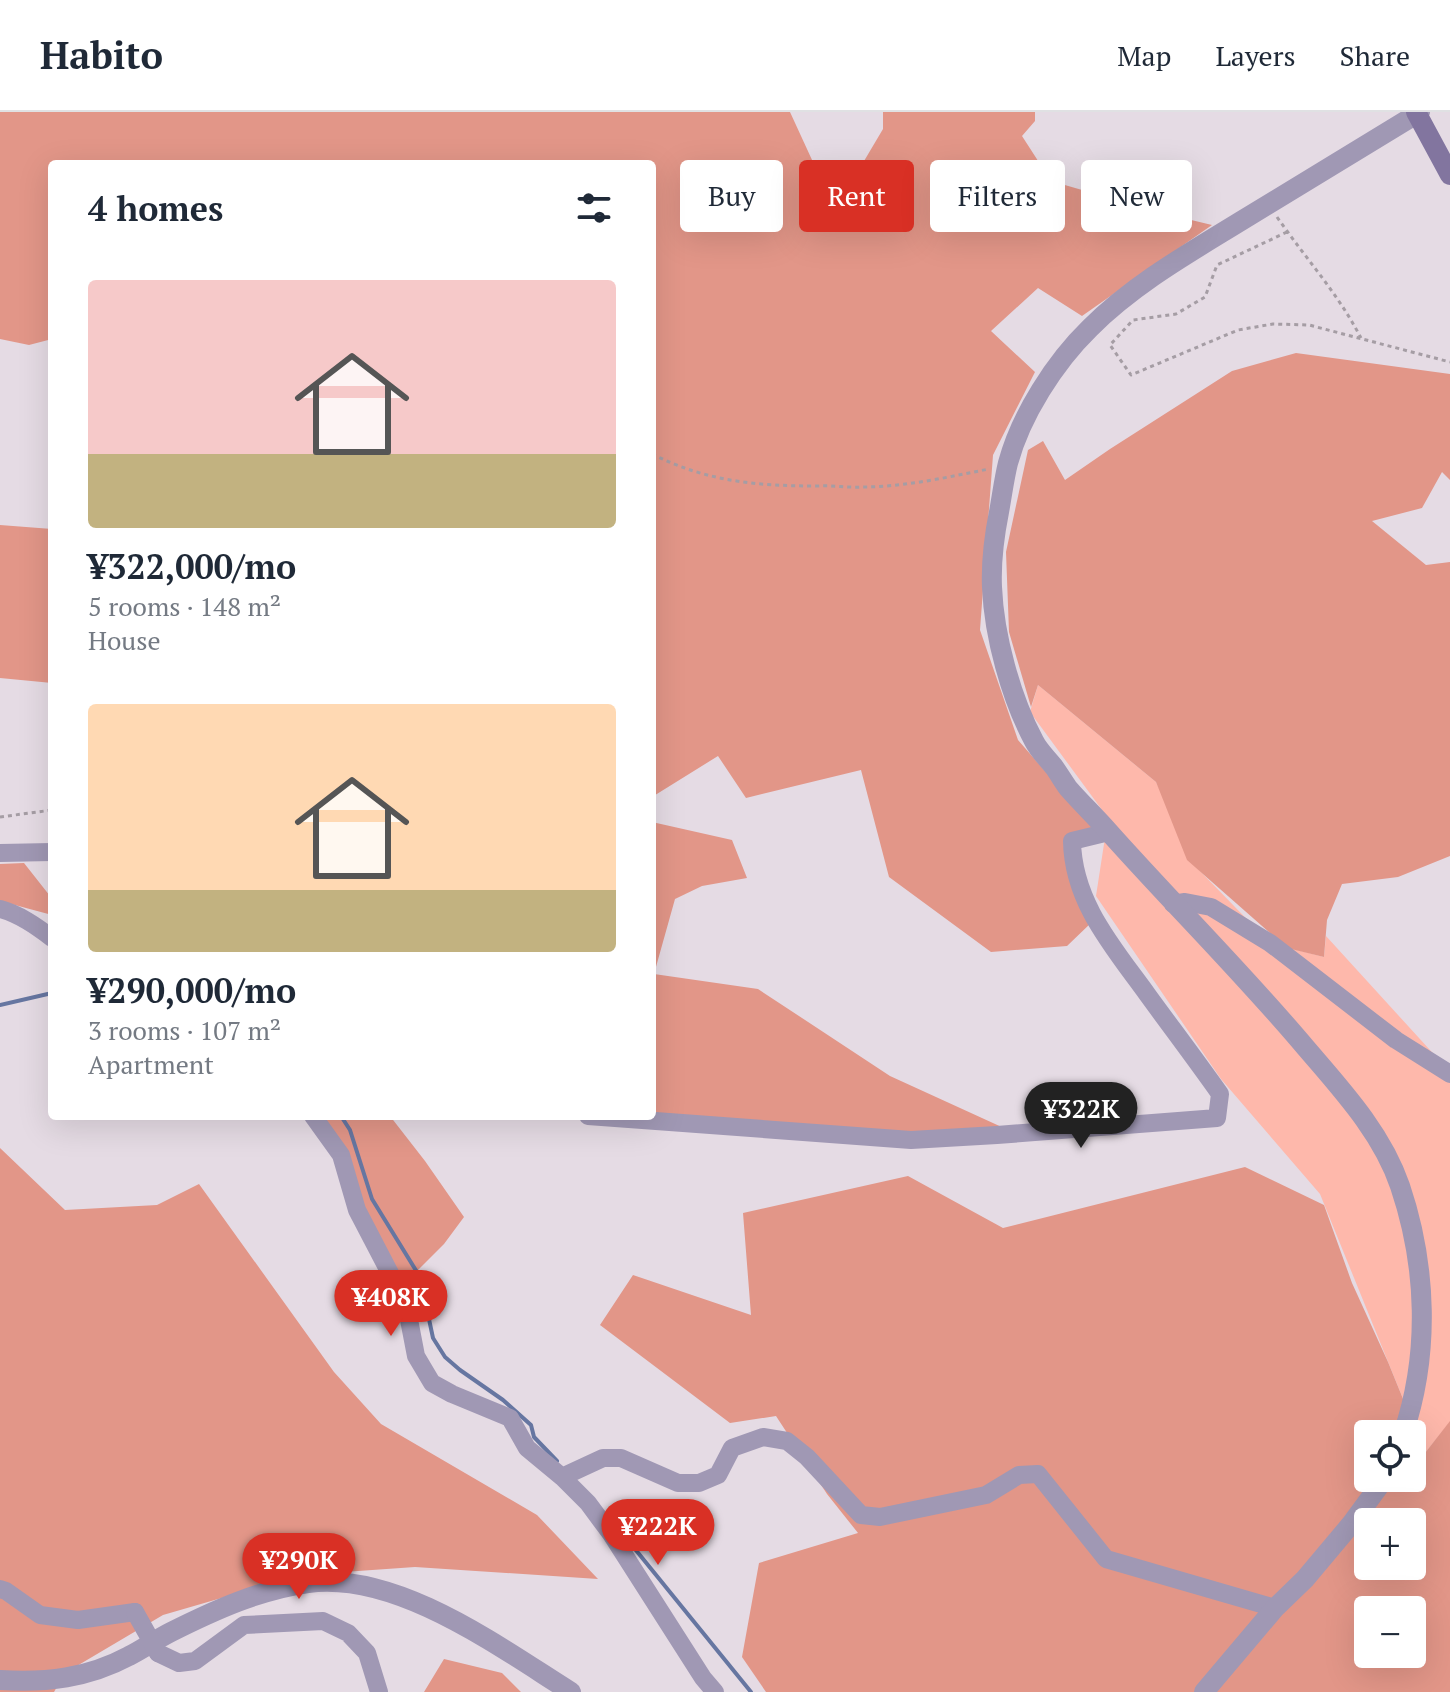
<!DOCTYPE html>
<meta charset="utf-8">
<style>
:root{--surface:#fff;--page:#f2f2f3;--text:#1f2937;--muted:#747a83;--line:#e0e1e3;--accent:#d93025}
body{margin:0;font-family:"PT Serif",serif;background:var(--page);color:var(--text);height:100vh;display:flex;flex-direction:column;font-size:30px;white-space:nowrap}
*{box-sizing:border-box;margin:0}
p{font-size:26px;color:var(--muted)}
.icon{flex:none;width:44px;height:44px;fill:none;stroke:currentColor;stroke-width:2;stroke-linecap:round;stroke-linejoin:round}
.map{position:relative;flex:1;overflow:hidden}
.sheet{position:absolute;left:48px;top:48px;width:608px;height:960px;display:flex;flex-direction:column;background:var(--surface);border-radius:8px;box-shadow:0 8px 32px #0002}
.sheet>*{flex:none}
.guide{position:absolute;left:680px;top:48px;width:650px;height:72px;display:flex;gap:16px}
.controls{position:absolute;left:1354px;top:1308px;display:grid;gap:16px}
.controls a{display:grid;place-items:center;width:72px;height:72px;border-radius:8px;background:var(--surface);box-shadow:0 8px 32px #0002;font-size:40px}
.price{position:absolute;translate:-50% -68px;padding:0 18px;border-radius:28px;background:var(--accent);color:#fff;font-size:26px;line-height:52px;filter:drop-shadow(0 2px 4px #0008)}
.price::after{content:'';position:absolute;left:50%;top:48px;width:24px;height:18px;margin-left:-12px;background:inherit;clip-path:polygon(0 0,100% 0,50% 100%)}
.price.current{background:#222;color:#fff}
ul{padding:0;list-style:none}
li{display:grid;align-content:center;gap:16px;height:424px;padding:0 40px}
li span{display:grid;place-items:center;height:248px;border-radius:8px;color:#555}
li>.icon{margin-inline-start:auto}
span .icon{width:144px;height:144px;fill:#fffc;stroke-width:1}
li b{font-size:34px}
h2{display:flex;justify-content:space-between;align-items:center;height:96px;padding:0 40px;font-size:34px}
.chip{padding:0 28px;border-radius:8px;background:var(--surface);box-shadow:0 8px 32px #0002;font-size:28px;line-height:72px}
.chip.current{background:var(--accent);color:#fff}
header{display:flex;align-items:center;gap:48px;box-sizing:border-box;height:112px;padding:0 40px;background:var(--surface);border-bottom:2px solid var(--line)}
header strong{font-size:38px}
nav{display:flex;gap:44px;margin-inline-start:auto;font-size:28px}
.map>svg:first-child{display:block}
</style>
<header>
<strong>Habito</strong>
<nav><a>Map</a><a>Layers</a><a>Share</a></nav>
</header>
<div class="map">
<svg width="1450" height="1580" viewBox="0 0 1450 1580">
<rect width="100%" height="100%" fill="#e5dbe4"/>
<path fill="#feb8ab" d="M1038,573L1156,670L1198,757L1270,831L1324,845L1326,824L1450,960V1310L1425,1341L1320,1082L1221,967L1096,784L1108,706L1030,600Z"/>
<path fill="#e29688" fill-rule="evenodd" d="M0,0H790L835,98L883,17V0H1035V9L1022,24L1051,69L1158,100L1212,113L1082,204L1038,176L991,219L1035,260L993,343L980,518L1018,628L1100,722L1072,729L1092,810L1067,834L991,840L889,765L861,658L746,686L718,644L652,685V52H52V227L29,233L0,227Z
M1296,241L1450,262V368L1442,360L1422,396L1372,409L1426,453L1450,450V744L1398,765L1342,772L1327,808L1324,845L1287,836L1187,748L1156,670L1038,573L1031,595L1009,520L1006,440L1028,338L1043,329L1065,368L1110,337L1232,259Z
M0,413L52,417V571L0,566Z
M652,710L732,728L747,766L702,774L675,787L654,862L758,877L890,964L1017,1022L877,1025L652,1004Z
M24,751L50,784H52V803L0,789V752Z
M324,1004H390L425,1049L464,1105L444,1132L404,1172L365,1114Z
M0,1036L65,1098L157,1093L199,1072L334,1260L381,1312L537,1403L598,1467L415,1455L301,1463L163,1503L65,1561L54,1580H0Z
M1245,1055L1324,1093L1352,1171L1388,1250L1425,1341L1450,1309V1580H766L742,1545L759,1451L858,1421L827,1382L776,1304L730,1311L600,1213L633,1163L751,1203L743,1101L908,1064L1003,1116ZM1368,1322H1412V1366H1368ZM1368,1410H1412V1454H1368ZM1368,1498H1412V1542H1368Z
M444,1547L502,1561L521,1580H424Z"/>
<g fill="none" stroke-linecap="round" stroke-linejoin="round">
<path stroke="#6676a1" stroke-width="4" d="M0,893L52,881
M341,1004L350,1018L372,1087L420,1165L433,1226L445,1245L460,1258L503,1288L531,1313L534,1325L557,1349
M609,1405L751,1580"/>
<path stroke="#a59da4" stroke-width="3" stroke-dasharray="4 4" stroke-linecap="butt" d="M1277,105C1306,147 1337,180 1361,226
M1287,120L1217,153L1205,185L1176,202L1133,208L1110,233L1131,263L1238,218L1273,212L1309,213L1450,250
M652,342C708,370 757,374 819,374C833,373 848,376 862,375C905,375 948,365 989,357
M0,705L52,698"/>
<path stroke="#a098b4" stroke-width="18" d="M0,741L52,740
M1173,792L1185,790L1211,795L1270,831L1396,928L1450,962
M0,797C19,802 36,814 52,826
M313,1004L341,1043L357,1098L406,1192L416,1244L432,1271L452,1282L510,1306L527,1336L562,1365L588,1391L611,1422L703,1566L715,1580
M588,1004L911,1028L997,1023L1217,1006L1220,982C1196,948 1171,915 1147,882C1113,835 1073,790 1072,729L1109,720
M562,1365L603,1346H621L678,1371H699L718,1363L732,1336L763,1325L787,1329L807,1345L861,1403L880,1405L986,1383L1019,1363L1038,1362L1106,1447L1275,1496
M0,1477L6,1479L40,1503L78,1508L135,1500
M158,1541L179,1551L195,1549L244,1513L323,1509L348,1521L367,1541L379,1580"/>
<path stroke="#a098b4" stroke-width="20" d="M1403,1322C1430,1242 1427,1154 1400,1074C1382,1021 1342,978 1306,936C1243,861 1173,792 1108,719C1095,704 1081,691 1068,676C1063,669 1059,662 1054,655C1047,646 1039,639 1034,629C1011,586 994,524 992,475C991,451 994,425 999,400C1002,384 1004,367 1008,351C1021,303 1055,250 1090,216C1134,172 1189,141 1241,109C1300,73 1360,37 1420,0
M0,1568C46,1571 88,1566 129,1544C143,1537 157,1527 171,1520C215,1498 259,1478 308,1471C397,1459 499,1535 571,1580
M1204,1580L1275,1496L1305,1467L1352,1411L1385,1366"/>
<path stroke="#82759f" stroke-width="20" d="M1416,0L1450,63"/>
<path stroke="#a098b4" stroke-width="18" d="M135,1500L158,1541"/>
</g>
</svg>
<div class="controls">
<a><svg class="icon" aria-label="locate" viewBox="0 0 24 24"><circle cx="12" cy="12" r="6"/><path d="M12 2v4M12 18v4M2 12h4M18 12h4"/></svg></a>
<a>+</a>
<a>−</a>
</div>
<b class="price current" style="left:1081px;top:1038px">¥322K</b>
<b class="price" style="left:391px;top:1226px">¥408K</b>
<b class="price" style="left:658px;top:1455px">¥222K</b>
<b class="price" style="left:299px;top:1489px">¥290K</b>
<div class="guide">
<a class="chip">Buy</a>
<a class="chip current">Rent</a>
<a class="chip">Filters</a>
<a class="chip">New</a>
</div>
<section class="sheet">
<h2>4 homes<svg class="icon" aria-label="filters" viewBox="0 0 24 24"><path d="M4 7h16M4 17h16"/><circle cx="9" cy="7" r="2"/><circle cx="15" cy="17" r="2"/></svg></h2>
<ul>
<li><span style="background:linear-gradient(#f6c9c9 70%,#c2b280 0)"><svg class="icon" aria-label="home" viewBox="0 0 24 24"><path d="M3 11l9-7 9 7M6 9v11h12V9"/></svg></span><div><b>¥322,000/mo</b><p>5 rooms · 148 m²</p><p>House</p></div></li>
<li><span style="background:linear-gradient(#ffd9b3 75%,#c2b280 0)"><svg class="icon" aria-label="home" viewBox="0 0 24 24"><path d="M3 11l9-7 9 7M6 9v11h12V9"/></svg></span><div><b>¥290,000/mo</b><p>3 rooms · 107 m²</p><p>Apartment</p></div></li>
</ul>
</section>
</div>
